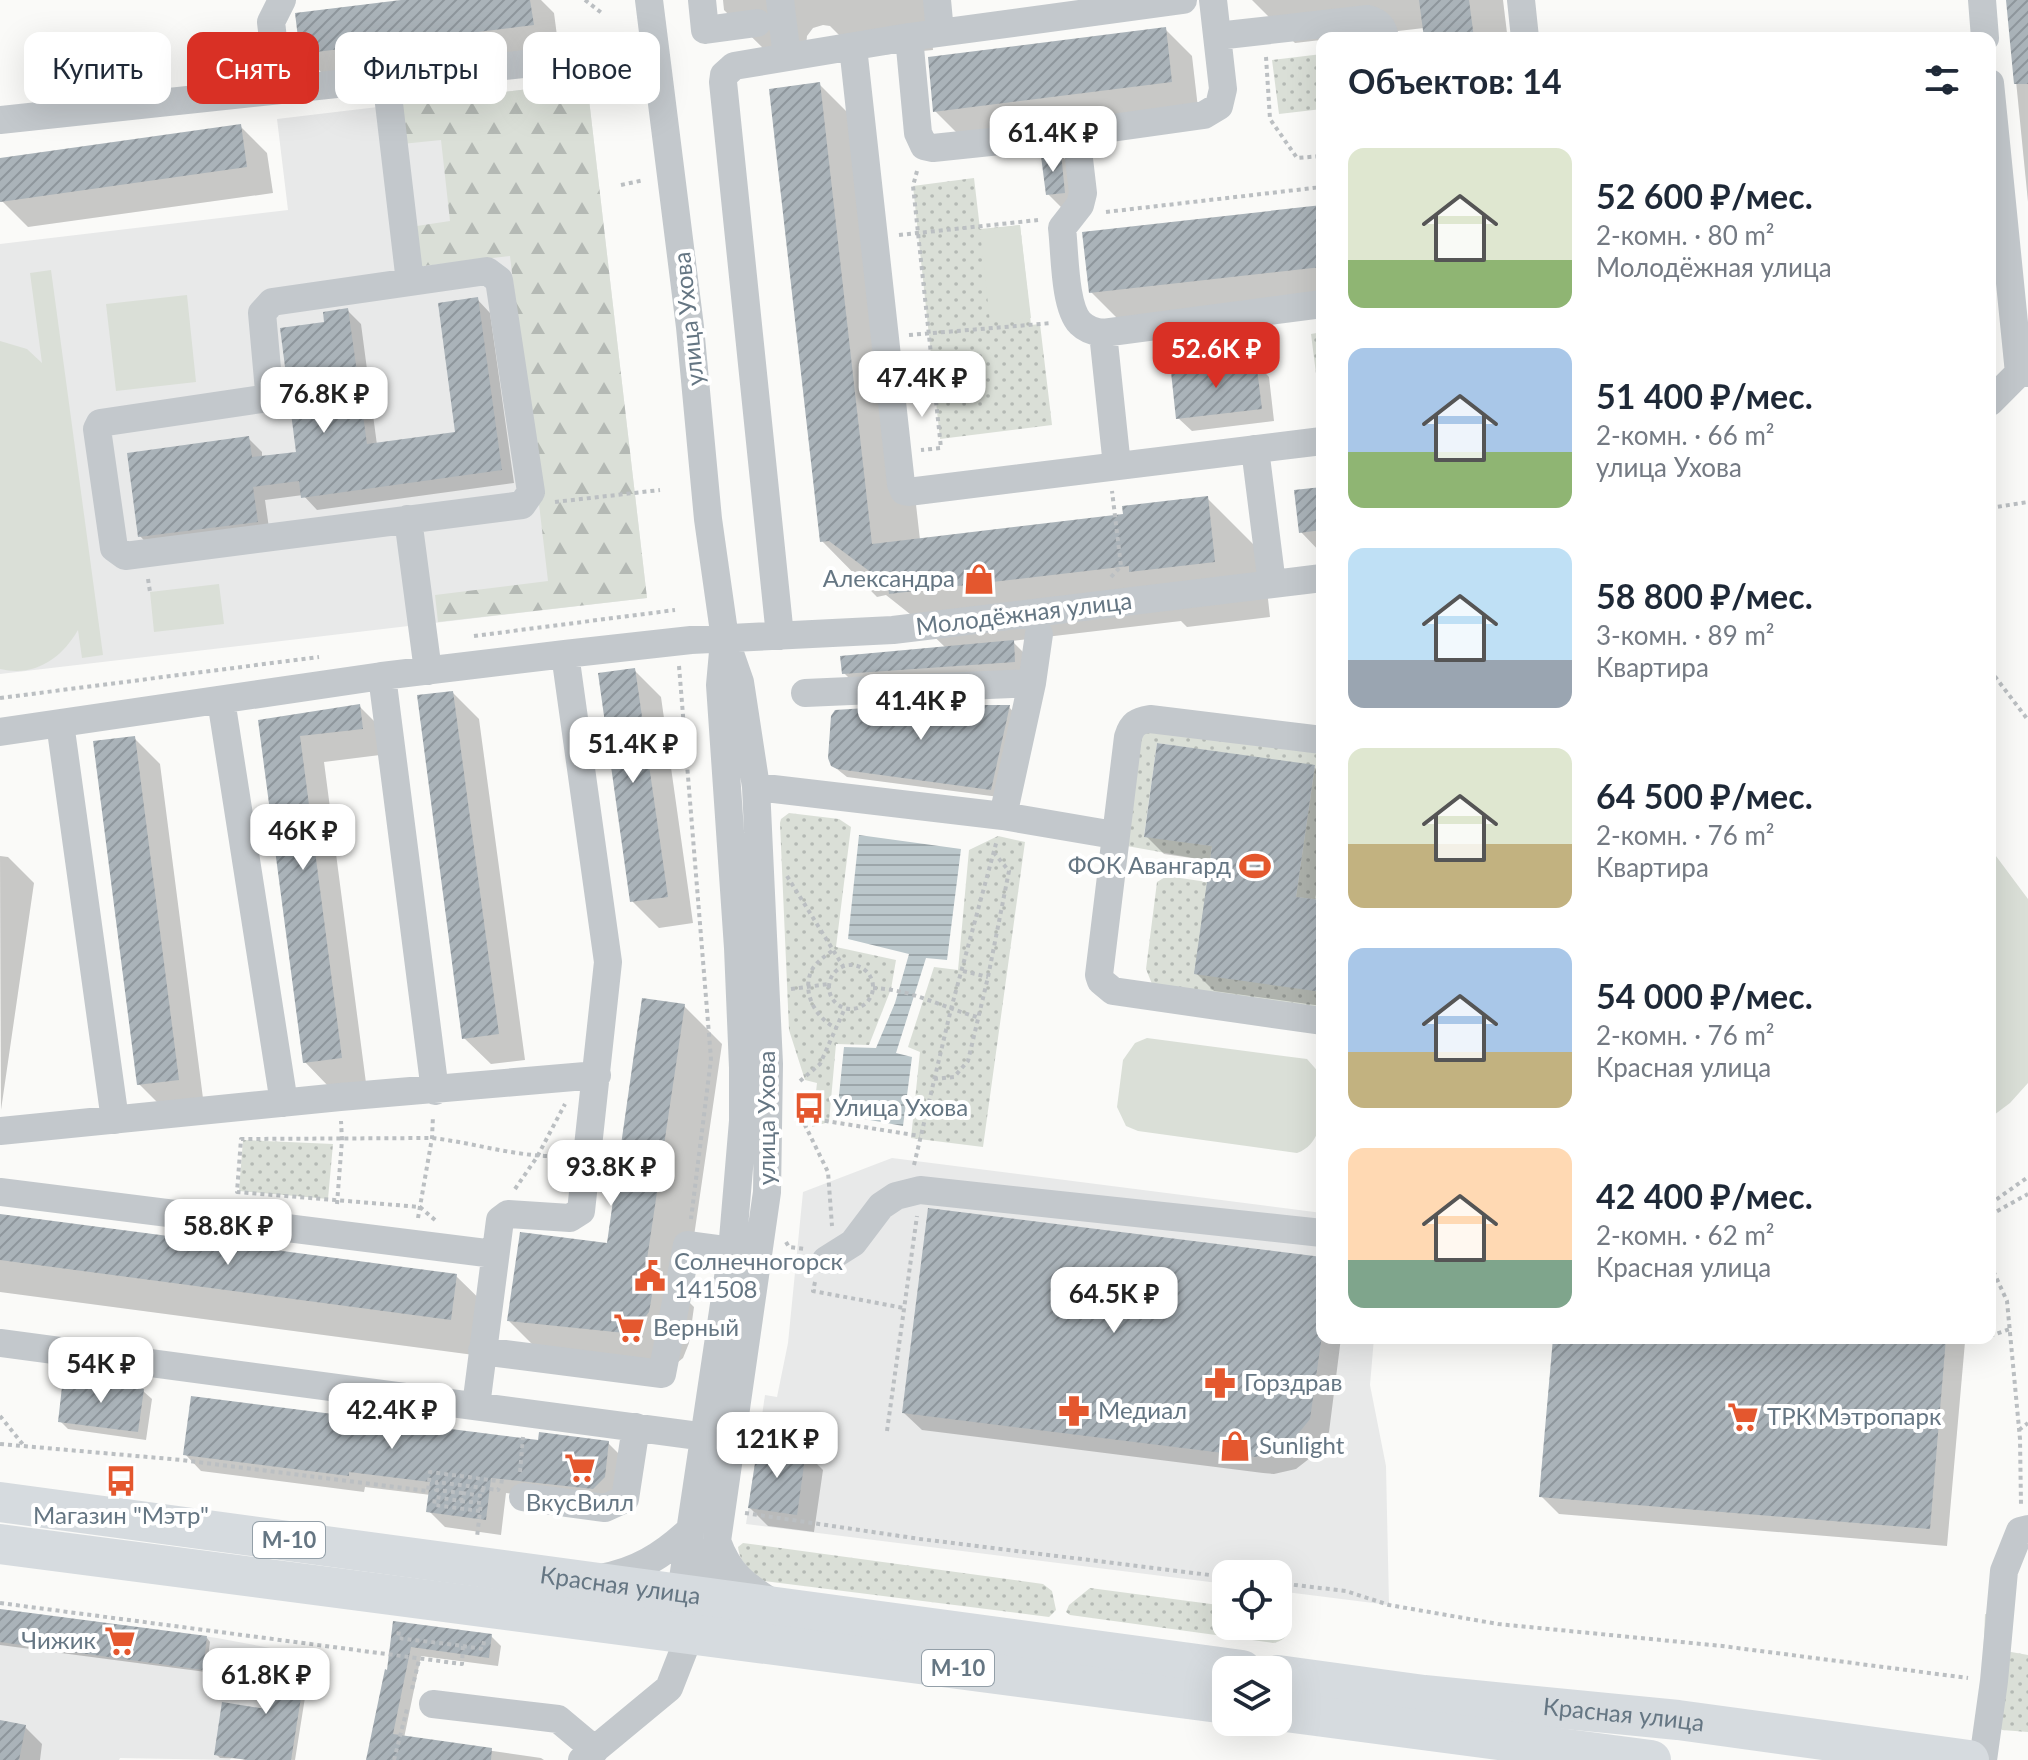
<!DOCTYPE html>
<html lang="ru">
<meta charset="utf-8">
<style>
:root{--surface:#fff;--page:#f6f6f7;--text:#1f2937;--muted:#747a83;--accent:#d93025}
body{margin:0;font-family:Lato,sans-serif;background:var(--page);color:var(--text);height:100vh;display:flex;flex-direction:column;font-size:30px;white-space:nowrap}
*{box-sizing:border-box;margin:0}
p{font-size:26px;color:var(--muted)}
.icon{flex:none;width:44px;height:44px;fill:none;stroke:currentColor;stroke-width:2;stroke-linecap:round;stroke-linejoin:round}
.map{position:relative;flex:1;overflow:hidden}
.panel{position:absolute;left:1316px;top:32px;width:680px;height:1312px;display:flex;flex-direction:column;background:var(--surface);border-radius:16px;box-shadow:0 8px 32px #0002}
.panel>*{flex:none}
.guide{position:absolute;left:24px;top:32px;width:760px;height:72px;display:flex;gap:16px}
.tools{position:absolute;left:1212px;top:1560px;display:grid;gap:16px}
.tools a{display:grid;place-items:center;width:80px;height:80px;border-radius:16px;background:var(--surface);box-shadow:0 8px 32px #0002;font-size:40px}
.price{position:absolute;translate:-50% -68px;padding:0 18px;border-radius:16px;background:#fff;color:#222;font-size:26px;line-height:52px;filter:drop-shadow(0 2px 4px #0008)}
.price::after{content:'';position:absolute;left:50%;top:48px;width:24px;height:18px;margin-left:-12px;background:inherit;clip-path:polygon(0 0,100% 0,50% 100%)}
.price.selected{background:var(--accent);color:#fff}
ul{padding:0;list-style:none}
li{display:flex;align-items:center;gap:24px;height:200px;padding:0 32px}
li span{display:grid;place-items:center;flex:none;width:224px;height:160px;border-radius:16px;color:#555}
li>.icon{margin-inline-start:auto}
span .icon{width:96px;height:96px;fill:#fffc;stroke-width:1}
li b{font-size:34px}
h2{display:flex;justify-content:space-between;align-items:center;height:96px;padding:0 32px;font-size:34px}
.tag{padding:0 28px;border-radius:16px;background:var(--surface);box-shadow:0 8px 32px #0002;font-size:28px;line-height:72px}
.tag.selected{background:var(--accent);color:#fff}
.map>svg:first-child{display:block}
</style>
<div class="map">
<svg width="2028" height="1760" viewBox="0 0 2028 1760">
<defs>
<pattern id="grass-dots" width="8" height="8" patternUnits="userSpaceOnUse" patternTransform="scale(2)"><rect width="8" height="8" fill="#dadfd7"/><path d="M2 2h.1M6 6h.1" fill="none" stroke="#b4b9b4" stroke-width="1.8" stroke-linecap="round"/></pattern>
<pattern id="forest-firs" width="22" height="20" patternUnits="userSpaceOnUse" patternTransform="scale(2)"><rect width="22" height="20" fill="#dadfd7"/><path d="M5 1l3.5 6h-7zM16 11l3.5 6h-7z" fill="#b4b9b4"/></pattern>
<pattern id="water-rules" width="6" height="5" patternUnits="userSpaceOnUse" patternTransform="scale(2)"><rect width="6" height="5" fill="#bbc7cb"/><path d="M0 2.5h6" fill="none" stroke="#9ca6aa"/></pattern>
<pattern id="building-hatch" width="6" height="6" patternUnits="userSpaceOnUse" patternTransform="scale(2)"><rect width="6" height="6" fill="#aab3b9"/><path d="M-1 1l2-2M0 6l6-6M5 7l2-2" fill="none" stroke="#8e969c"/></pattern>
</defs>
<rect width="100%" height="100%" fill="#fafaf8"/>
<path fill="#e8e9e9" d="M587,82L647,598L0,674V244L288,210L277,119Z
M892,1158L1322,1213V1338H1374L1370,1385L1386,1466L1389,1605L1278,1591V1574H1226V1584L746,1524L765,1395L777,1397L788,1343L803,1192Z
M0,1609L217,1638L276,1649L301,1692L291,1760L231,1758L230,1760L120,1758L119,1760H0Z"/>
<path fill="url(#grass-dots)" d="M1322,54V109L1279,114L1272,60Z
M974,178L980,229L1020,225L1031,325L1040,324L1052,425L940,439L913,186Z
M1322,332V404L1320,405L1311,334Z
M1145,732L1322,751V900L1296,897L1315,766L1157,743L1144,836L1212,846L1210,861L1127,846L1136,745Z
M789,813L839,819L851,827L836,947L896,960L891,989L869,1045L836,1044L829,1122L812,1127L817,1083L805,1080L789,1030L780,823L781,819Z
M998,836L1025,842L983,1147L911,1138L920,1052L908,1047L934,967L958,970L969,850Z
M1167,876L1207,882L1322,992V1013L1152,984L1146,969L1157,882Z
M243,1140L333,1144L328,1199L239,1191Z
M743,1543L1043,1584L1052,1591L1056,1610L1049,1617L764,1581C751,1572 740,1564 738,1547Z
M1090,1588L1226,1606V1626H1278V1615L1288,1628C1287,1638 1282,1641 1273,1643L1070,1615L1066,1612L1069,1605Z
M1985,1614L2005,1617L2000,1650L2028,1655V1732L2002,1730L1981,1711Z"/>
<path fill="url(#forest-firs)" d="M587,82L647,598L438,622L435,595L548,581L510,256L415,267L410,227L450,221L441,140L402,144L397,105Z"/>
<path fill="#dadfd7" d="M1020,225L1031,318L990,322L980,230Z
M51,270L103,655L82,658L78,630C61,659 35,677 0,669V341L27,349L42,363L30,273Z
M187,295L196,382L116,391L106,304Z
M219,584L224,624L154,632L150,592Z
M1990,848L2028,899V1083L2010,1103L1990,1118Z
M1147,1038L1307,1059L1322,1076C1322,1103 1327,1142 1297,1153L1138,1131L1126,1126L1117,1107L1123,1060L1135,1043Z"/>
<path fill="url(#water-rules)" d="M859,835L961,849L947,960L926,958L896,1053L912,1057L903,1126L837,1114L844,1047L876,1048L895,1003L909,954L848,939Z"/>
<path fill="#0003" d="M417,0H541L554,13L559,51L329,80L302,53Z
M723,0H929L933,50L880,55L857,53L830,26L823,25L813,28L807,36L806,47L767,52L724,10Z
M1252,0H1503L1507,33L1512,38H1426L1424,28L1295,43Z
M2008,0H2028V202Z
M1165,29L1192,56L1198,108L962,138L935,111Z
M820,85L875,140L920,540L1125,516L1207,498L1263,554L1270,617L1187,627L1181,621L1012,641L1031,660L1032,679L862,691L844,673L946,648L915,618L886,595L877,597L822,541Z
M240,126L267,153L273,193L28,227L2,201L0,160Z
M1061,155L1074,169L1078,206L1061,207L1048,194Z
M1322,207V309L1129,330L1091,292Z
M477,299L490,313L514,483L317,510L303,495L265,500L270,535L153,550L140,536L248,438L262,452V458L298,453L347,310L361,324L377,445L458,434Z
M1256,363L1269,377L1274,421L1192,431L1178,418Z
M1322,489V554L1301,532Z
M634,670L661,697L693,923L659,928L632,901Z
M453,693L479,719L525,1060L491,1064L464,1038Z
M359,706L385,732L388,754L324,762L366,1083L330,1088L305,1062L260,721Z
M1009,707L1017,716L999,797L847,777L832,765Z
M134,738L160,764L204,1106L166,1111L139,1084Z
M1314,767L1322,775V853L1315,901L1322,902V1006L1214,991L1196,973L1212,861L1164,854L1146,836Z
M0,856L8,857L34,883L1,1110Z
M684,1006L722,1044L685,1298L694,1307L689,1343L683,1358L671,1368L547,1359L509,1321L609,1245Z
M0,1216L456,1276L495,1314L489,1357L0,1292Z
M1322,1259V1338H1341L1329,1432L1319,1451L1296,1469L1274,1474L1263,1473L922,1430L904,1413Z
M1555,1338H1961L1965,1342L1947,1546L1559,1514L1541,1496Z
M143,1391L152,1399L146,1440L68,1429L60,1421Z
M540,1443H608L624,1459L610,1505L506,1493L501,1535L445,1527L429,1511L431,1495L365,1487L364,1492L201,1471L185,1454Z
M805,1452L823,1470L814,1532L768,1526L750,1508Z
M0,1611L207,1638L210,1642L206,1672L0,1645Z
M395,1623L491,1636L501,1646L498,1666L421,1656L404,1738L541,1758L544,1760H368L389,1672Z
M307,1656L311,1660L295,1760L220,1758L216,1754L267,1711Z
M0,1722L25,1727L42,1744L40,1760H0Z"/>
<path fill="url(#building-hatch)" d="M401,0H530L534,25L300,54L295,13Z
M1419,0H1469L1474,38H1424Z
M2006,0H2028V84H2014Z
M1166,27L1172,82L933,112L928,57Z
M820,82L872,544L1123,514L1122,506L1208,496L1215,562L1129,572V566L889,594L888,585L829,541L820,542L769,89Z
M241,124L247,167L0,202V158Z
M1061,153L1065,193L1046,195L1041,156Z
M1322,205V267L1089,293L1082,232Z
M478,297L502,470L301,498L299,481L253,487L258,522L138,537L127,453L249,436L252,457L296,452L280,328L324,322L323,312L348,308L367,444L455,432L438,303Z
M1256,361L1262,409L1176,419L1171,372Z
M1322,487V530L1299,533L1294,490Z
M1014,640L1015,662L842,674L840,656Z
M635,668L668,897L630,902L598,673Z
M453,691L499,1034L462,1039L417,695Z
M360,704L363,729L300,736L342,1058L303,1063L258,720Z
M913,705H1010L991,790L837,769L831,766L828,758L831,716L835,710Z
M135,736L179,1080L137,1085L93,741Z
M1157,743L1315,765L1296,897L1322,900V992L1194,974L1212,846L1144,837Z
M642,998L685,1004L646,1266L657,1267L649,1312L639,1325L625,1333L507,1321L520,1232L607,1243Z
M928,1208L1322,1257V1335L1310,1419L1290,1444L1278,1452L1255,1457L902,1413Z
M0,1214L457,1274L451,1320L0,1260Z
M1553,1338H1946L1930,1529L1539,1497Z
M63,1378L144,1389L138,1432L58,1422Z
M191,1396L538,1440L539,1432L609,1441L605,1477L593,1489L491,1478L486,1520L426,1512L430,1482L349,1472V1476L183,1455Z
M758,1444L806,1451L797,1515L748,1508Z
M0,1609L207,1636L203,1670L0,1642Z
M393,1621L492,1634L489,1658L411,1647L393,1734L492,1748L491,1760H366L385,1669L387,1670Z
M276,1649L308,1654L291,1760H247L214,1755L222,1702L266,1709Z
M0,1720L26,1725L19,1760H0Z"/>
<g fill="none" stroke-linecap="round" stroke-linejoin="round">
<path stroke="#bbbfc2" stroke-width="4" stroke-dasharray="4 4" stroke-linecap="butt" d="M585,0L603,14
M1266,57L1270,119L1297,158L1322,156
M917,171L913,186L941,448L921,450
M621,185L644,180
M1106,212L1322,187
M899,235L1038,220
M909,335L1052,323
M555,502L660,490
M1990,508L2028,502
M1111,577L1121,566L1112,491
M148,579L150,592
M474,636L675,610
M679,666L711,1059L691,1219
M1990,670L2028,720
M0,698L319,657
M787,876L843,966
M832,951C825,956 818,961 813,968C800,990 815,1018 836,1028
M829 987a22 22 0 1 1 44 0a22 22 0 1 1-44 0Z
M963,971L988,977
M873,988C910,989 942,1007 977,1017
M791,989L829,984
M934,1079L954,1077L968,1061L988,977L1009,871L995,854
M800,1081L820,1064L845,1008
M801,1117L828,1172L832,1226
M801,1117L920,1136
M914,1165L951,1009L997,840
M515,1189L537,1157L565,1104
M337,1204L342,1140L341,1121
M1990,1204L2028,1177
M1990,1215L2028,1194
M418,1218L432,1138L433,1116
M435,1220L420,1207L237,1192L241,1139L432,1138C476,1143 519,1158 563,1156
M786,1242L789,1247L806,1249
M1990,1264L2007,1301L2020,1439L2021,1505
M815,1282L813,1291L904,1308
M1990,1336L2010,1329
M1974,1342L1986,1338
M0,1416L25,1447
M2019,1430L2028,1423
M887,1431L917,1216
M0,1444L182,1460L428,1491L430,1472L505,1482
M520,1472L523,1437
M462,1493L482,1496L483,1488
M461,1501L481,1503L477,1537
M480,1511L434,1505L435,1497L461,1501L462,1493L436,1490L437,1482L498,1490L499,1488
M745,1513L920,1539L1226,1577
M1278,1583L1346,1591L1389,1605L1498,1624L1722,1646L1968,1678
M0,1603L462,1664L463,1646L398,1638L399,1630
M463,1646L483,1649L484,1641H480
M412,1689L419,1660
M394,1760L407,1709"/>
<path stroke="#c3c8cc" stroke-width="28" d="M702,0L705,30L757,23
M780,0L787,57
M937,0L940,32
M1521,0L1525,38
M1982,0L1985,38
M1217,36L1368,19C1379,22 1383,27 1385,38
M909,37L918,133L924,146L933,148L1076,133L1204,115L1219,106L1223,89L1213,0
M853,47L901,484L904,491L908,492L1322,441
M386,78L410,282
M1990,83L2019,373H2028
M279,90L271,22L282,0
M0,120L655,50
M1076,133L1083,193L1080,205L1062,228C1065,252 1064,306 1080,323C1087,330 1094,332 1103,333L1117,466
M487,271L499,280L531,492L522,505L125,556L114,548L97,429L100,423L262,399L269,391L262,313L272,302Z
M1103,333L1322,304
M1990,402L2019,373
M1255,449L1272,584
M408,519L428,671
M780,636L723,82L724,75L734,66L909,37L1183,0
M382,676L435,1091
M805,693L1032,683
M221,700L284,1103
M60,723L115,1120
M0,732L382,676L565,654L691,640L893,630L1322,578
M1322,740L1150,719C1137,721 1132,724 1128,737L1099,975L1101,981L1113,991L1322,1021
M756,787L1003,816L1114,835
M1003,816L1032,683L1039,634
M0,1131L340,1097L597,1075
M0,1192L494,1254
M826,1260L853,1243L881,1206L896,1196L920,1190L1322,1233
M0,1343L706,1437
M482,1351L662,1374L687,1245L732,1251
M476,1406L500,1220L508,1214L570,1218L581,1211L608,962L565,654
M523,1497L605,1508L625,1499L636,1427
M717,1541C729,1574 744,1585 773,1603
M600,1578C636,1572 662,1556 689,1531
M685,1613L681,1592L732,1251L743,1121V1068L738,948L720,685L723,652
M433,1704L558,1719L595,1750
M582,1760L669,1688L705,1596L717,1541L767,1192L769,1064L756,787L740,682L725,639L708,519L690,327L649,0
M1983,1760L1994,1681L2004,1571L2020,1531L2028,1529"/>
<g stroke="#d6dbdf" stroke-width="40">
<path id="s1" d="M0,1502L1242,1670"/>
<path d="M0,1544L1226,1704"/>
<path id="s2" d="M1278,1675L1424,1695L1678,1720L1969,1760"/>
<path d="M1278,1711L1651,1760"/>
</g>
</g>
<defs>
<symbol id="shop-bare" viewBox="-9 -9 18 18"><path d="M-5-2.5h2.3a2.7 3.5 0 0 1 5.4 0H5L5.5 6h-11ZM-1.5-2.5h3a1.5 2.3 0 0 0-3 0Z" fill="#e4572e" stroke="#fff" stroke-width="2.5" paint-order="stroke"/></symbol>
<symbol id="stadium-bare" viewBox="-9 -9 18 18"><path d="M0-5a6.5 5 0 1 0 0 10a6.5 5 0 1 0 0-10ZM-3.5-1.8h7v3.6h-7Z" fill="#e4572e" stroke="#fff" stroke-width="2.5" paint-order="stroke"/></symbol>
<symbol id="bus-bare" viewBox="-9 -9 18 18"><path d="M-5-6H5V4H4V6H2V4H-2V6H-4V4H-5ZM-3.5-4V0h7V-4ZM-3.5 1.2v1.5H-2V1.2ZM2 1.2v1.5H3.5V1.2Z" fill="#e4572e" stroke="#fff" stroke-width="2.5" paint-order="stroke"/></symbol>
<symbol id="civic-bare" viewBox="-9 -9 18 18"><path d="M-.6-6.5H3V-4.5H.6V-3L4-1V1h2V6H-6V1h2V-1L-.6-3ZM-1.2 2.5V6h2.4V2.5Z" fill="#e4572e" stroke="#fff" stroke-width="2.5" paint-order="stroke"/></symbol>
<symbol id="supermarket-bare" viewBox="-9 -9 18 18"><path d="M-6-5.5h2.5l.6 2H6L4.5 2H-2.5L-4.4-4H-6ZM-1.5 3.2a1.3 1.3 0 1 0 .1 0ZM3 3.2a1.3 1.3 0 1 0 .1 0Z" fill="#e4572e" stroke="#fff" stroke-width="2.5" paint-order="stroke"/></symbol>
<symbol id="pharmacy-bare" viewBox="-9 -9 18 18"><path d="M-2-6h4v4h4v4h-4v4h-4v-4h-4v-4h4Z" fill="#e4572e" stroke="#fff" stroke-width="2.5" paint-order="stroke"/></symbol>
</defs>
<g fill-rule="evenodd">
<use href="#shop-bare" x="957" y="557" width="44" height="44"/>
<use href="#stadium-bare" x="1233" y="844" width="44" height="44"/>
<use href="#bus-bare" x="787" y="1086" width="44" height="44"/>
<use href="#civic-bare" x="628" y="1254" width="44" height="44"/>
<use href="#supermarket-bare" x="607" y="1306" width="44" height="44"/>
<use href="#pharmacy-bare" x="1198" y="1361" width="44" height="44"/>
<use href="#pharmacy-bare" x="1052" y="1389" width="44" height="44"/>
<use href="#supermarket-bare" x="1721" y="1395" width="44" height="44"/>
<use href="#shop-bare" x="1213" y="1424" width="44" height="44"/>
<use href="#supermarket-bare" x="558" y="1446" width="44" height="44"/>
<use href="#bus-bare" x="99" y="1459" width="44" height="44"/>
<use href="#supermarket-bare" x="98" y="1619" width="44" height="44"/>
</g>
<g text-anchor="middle" stroke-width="8" stroke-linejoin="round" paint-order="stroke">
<g fill="#fff" stroke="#939fa8" stroke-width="2">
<rect x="253" y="1522" width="72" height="36" rx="6"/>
<rect x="922" y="1650" width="72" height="36" rx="6"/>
</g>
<g font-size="22" font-weight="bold" fill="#657683">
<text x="289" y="1548">М-10</text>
<text x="958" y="1676">М-10</text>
</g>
<g font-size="24" fill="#657683" stroke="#fff">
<text transform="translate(689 319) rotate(-96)" y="8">улица Ухова</text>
<text transform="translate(1024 614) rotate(-7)" y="8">Молодёжная улица</text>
<text transform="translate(767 1118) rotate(-90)" y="8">улица Ухова</text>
<text dy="8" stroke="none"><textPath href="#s1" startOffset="626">Красная улица</textPath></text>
<text dy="8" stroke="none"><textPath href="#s2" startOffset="348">Красная улица</textPath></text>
</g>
<g font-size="24" fill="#657683" stroke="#fff" text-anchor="start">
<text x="955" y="587" text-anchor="end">Александра</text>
<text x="1231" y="874" text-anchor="end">ФОК Авангард</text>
<text x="833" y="1116">Улица Ухова</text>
<text x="674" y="1270">Солнечногорск<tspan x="674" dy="28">141508</tspan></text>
<text x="653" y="1336">Верный</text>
<text x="1244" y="1391">Горздрав</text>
<text x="1098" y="1419">Медиал</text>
<text x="1767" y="1425">ТРК Мэтропарк</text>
<text x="1259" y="1454">Sunlight</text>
<text x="580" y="1511" text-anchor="middle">ВкусВилл</text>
<text x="121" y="1524" text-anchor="middle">Магазин "Мэтр"</text>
<text x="96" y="1649" text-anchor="end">Чижик</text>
</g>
</g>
</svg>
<div class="tools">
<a><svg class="icon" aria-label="locate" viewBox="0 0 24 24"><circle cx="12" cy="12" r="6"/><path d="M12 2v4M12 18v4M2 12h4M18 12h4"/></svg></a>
<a><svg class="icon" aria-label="layers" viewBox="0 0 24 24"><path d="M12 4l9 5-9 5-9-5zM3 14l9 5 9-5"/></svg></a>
</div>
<b class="price" style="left:1053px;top:174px">61.4K ₽</b>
<b class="price selected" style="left:1216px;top:390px">52.6K ₽</b>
<b class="price" style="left:922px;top:419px">47.4K ₽</b>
<b class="price" style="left:324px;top:435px">76.8K ₽</b>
<b class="price" style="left:921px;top:742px">41.4K ₽</b>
<b class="price" style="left:633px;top:785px">51.4K ₽</b>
<b class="price" style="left:303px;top:872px">46K ₽</b>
<b class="price" style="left:611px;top:1208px">93.8K ₽</b>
<b class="price" style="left:228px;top:1267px">58.8K ₽</b>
<b class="price" style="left:1114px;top:1335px">64.5K ₽</b>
<b class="price" style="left:101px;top:1405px">54K ₽</b>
<b class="price" style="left:392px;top:1451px">42.4K ₽</b>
<b class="price" style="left:777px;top:1480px">121K ₽</b>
<b class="price" style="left:266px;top:1716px">61.8K ₽</b>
<div class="guide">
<a class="tag">Купить</a>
<a class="tag selected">Снять</a>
<a class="tag">Фильтры</a>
<a class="tag">Новое</a>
</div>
<section class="panel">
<h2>Объектов: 14<svg class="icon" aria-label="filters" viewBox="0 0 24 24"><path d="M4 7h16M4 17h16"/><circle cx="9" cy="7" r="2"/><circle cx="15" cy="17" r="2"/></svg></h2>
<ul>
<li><span style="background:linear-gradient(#dfe7d0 70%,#8fb573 0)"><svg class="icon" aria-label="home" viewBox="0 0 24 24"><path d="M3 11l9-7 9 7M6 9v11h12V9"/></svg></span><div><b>52 600 ₽/мес.</b><p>2-комн. · 80 m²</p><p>Молодёжная улица</p></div></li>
<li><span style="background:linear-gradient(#a9c7e8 65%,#8fb573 0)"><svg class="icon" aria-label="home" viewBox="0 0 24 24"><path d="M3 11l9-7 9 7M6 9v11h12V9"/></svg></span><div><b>51 400 ₽/мес.</b><p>2-комн. · 66 m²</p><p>улица Ухова</p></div></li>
<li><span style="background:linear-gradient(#bfe0f5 70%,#9aa5b1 0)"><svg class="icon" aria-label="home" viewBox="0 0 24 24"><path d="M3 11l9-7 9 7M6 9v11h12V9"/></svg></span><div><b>58 800 ₽/мес.</b><p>3-комн. · 89 m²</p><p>Квартира</p></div></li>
<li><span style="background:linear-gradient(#dfe7d0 60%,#c2b280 0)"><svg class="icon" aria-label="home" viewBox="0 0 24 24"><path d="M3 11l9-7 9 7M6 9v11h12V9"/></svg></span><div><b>64 500 ₽/мес.</b><p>2-комн. · 76 m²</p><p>Квартира</p></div></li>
<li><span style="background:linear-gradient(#a9c7e8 65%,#c2b280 0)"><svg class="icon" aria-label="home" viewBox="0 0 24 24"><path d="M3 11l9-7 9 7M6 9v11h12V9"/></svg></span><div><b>54 000 ₽/мес.</b><p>2-комн. · 76 m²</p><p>Красная улица</p></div></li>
<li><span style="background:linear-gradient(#ffd9b3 70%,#7fa58c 0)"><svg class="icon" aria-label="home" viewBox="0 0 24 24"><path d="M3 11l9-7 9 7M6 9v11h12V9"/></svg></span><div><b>42 400 ₽/мес.</b><p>2-комн. · 62 m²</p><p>Красная улица</p></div></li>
</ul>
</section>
</div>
